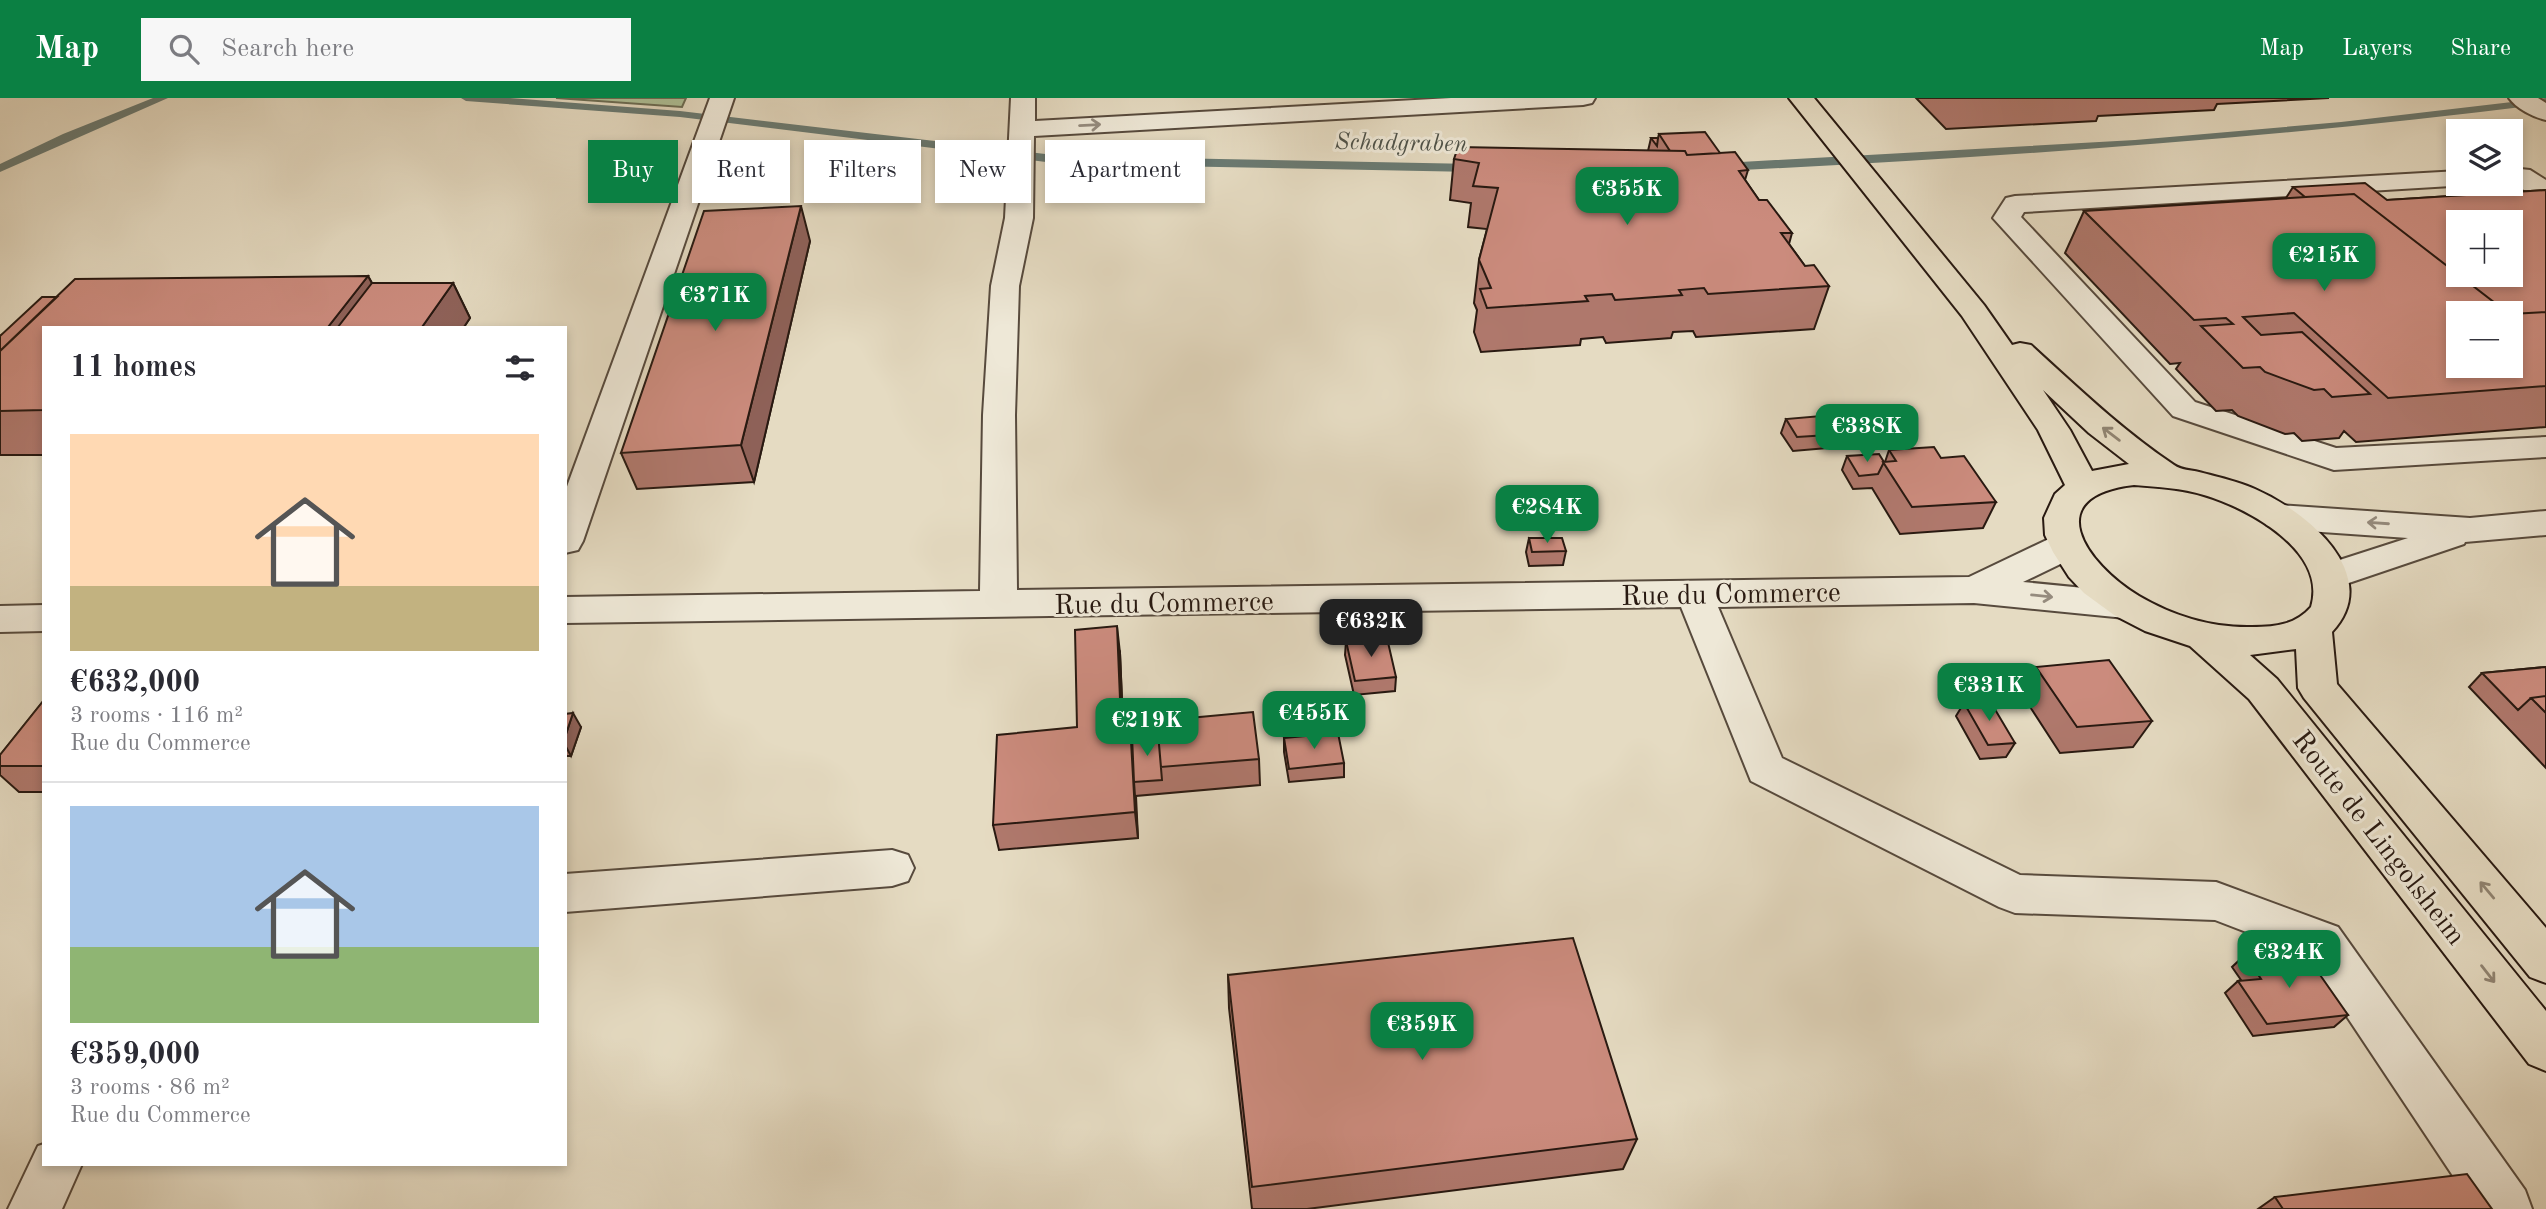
<!DOCTYPE html>
<meta charset="utf-8">
<style>
:root{--surface:#fff;--page:#f7f7f7;--text:#2b2b33;--muted:#7c7c81;--line:#e1e1e2;--accent:#0b8043}
body{margin:0;font-family:"Old Standard TT",serif;background:var(--page);color:var(--text);height:100vh;display:flex;flex-direction:column;font-size:26px;white-space:nowrap}
*{box-sizing:border-box;margin:0}
p{font-size:23px;color:var(--muted)}
.icon{flex:none;width:38px;height:38px;fill:none;stroke:currentColor;stroke-width:2;stroke-linecap:round;stroke-linejoin:round}
.map{position:relative;flex:1;overflow:hidden}
.sheet{position:absolute;left:42px;top:228px;width:525px;height:840px;display:flex;flex-direction:column;background:var(--surface);border-radius:0px;box-shadow:0 4px 10px #0003}
.sheet>*{flex:none}
.hud{position:absolute;left:588px;top:42px;width:665px;height:63px;display:flex;gap:14px}
.buttons{position:absolute;left:2446px;top:21px;display:grid;gap:14px}
.buttons a{display:grid;place-items:center;width:77px;height:77px;border-radius:0px;background:var(--surface);box-shadow:0 4px 10px #0003;font-size:35px}
.price{position:absolute;translate:-50% -60px;padding:0 16px;border-radius:14px;background:var(--accent);color:#fff;font-size:23px;line-height:46px;filter:drop-shadow(0 2px 4px #0008)}
.price::after{content:'';position:absolute;left:50%;top:42px;width:21px;height:16px;margin-left:-10px;background:inherit;clip-path:polygon(0 0,100% 0,50% 100%)}
.price.selected{background:#222;color:#fff}
ul{padding:0;list-style:none}
li{display:grid;align-content:center;gap:14px;height:371px;padding:0 28px}
li+li{border-top:2px solid var(--line)}
li span{display:grid;place-items:center;height:217px;border-radius:0px;color:#555}
li>.icon{margin-inline-start:auto}
span .icon{width:126px;height:126px;fill:#fffc;stroke-width:1}
li b{font-size:30px}
h2{display:flex;justify-content:space-between;align-items:center;height:84px;padding:0 28px;font-size:30px}
.chip{padding:0 24px;border-radius:0px;background:var(--surface);box-shadow:0 4px 10px #0003;font-size:24px;line-height:63px}
.chip.selected{background:var(--accent);color:#fff}
header{display:flex;align-items:center;gap:42px;box-sizing:border-box;height:98px;padding:0 35px;background:var(--accent);color:#fff}
header strong{font-size:33px}
nav{display:flex;gap:38px;margin-inline-start:auto;font-size:24px}
.search{width:490px;height:63px;background:var(--page);display:flex;align-items:center;gap:18px;box-sizing:border-box;padding:0 24px;border-radius:0px;color:var(--muted);font-size:26px}
.map>svg:first-child{display:block}
</style>
<header>
<strong>Map</strong>
<div class="search"><svg class="icon" aria-label="search" viewBox="0 0 24 24"><circle cx="10" cy="10" r="6"/><path d="M15 15l6 6"/></svg>Search here</div>
<nav><a>Map</a><a>Layers</a><a>Share</a></nav>
</header>
<div class="map">
<svg width="2546" height="1111" viewBox="0 0 2546 1111">
<rect width="100%" height="100%" fill="#e5dbc2"/>
<filter id="stains"><feTurbulence type="fractalNoise" baseFrequency=".00286" numOctaves="4"/><feColorMatrix values="0 0 0 0 .2 0 0 0 0 .09 0 0 0 0 .02 0 0 0 .5 -.17"/></filter>
<radialGradient id="worn" r=".72"><stop offset=".6" stop-color="#630" stop-opacity="0"/><stop offset="1" stop-color="#630" stop-opacity=".3"/></radialGradient>
<path fill="#afc198" stroke="#6c6d54" stroke-width="2" d="M556,0H686L682,9Z"/>
<g fill="none" stroke-linecap="round" stroke-linejoin="round">
<path fill="#6a7a72" fill-rule="evenodd" d="M153,0H168L0,74V66L63,36Z
M461,0H510L680,13L1062,58L1474,66L1480,70L1474,74L1062,66L680,19L466,3Z
M2546,0V6C2273,41 1998,59 1723,73L1717,69L1723,65L2135,42L2341,24Z"/>
<defs>
<path id="minor" d="M710,0H734L583,443L578,452L565,455V394Z
M1011,0H1035V23L1451,0H1595L1592,5L1583,7L1034,38L1033,120L1019,188L1015,317L1017,492L1969,479L2053,439L2066,436L2079,439L2084,448L2079,457L2023,484L2125,494L2138,498L2144,507L2138,516L2125,520L1974,505L1718,509L1782,660L2020,777L2216,784L2338,829L2525,1092L2532,1111H2475L2306,857L2215,822L2015,815L1999,809L1751,683L1681,509L565,525V499L980,493L983,317L991,188L1005,120Z
M2509,0H2538L2546,5V22C2533,19 2517,11 2509,0Z
M2511,70L2530,72L2546,82V102L2511,86Z
M2459,73V86L2468,87L2024,114L2021,119L2195,304L2336,350L2546,339V359L2334,372L2173,318L1993,120L2006,100L2015,98Z
M2279,407L2470,420L2546,413V437L2465,444L2464,446L2331,491L2318,487L2313,478L2318,469L2408,440L2279,431L2267,427L2262,419L2267,411Z
M44,507V533L0,534V508Z
M892,752L908,757L914,770L908,783L892,788L565,814V776Z
M44,1046V1066H82L62,1111H8L38,1048Z"/>
<path id="major" d="M1789,0H1814L1984,207L2012,247L2020,245L2031,247C2077,289 2122,332 2174,367C2181,372 2191,372 2199,374C2218,379 2237,383 2255,391C2306,413 2385,477 2332,534L2337,586L2546,830V885L2530,879L2304,600L2298,590L2296,551L2250,557L2277,581L2546,913V973L2529,966L2249,601L2190,548L2145,533L2114,517L2084,495L2069,479L2053,454L2045,437L2044,420L2055,396L2065,387L2038,332L1962,218ZM2043,292L2089,335L2129,366L2092,373L2070,332ZM2134,387C2158,389 2182,390 2204,397C2248,410 2328,453 2311,509C2295,527 2275,529 2252,529C2212,530 2173,518 2139,498C2086,466 2038,398 2134,387Z"/>
</defs>
<use href="#minor" stroke="#574a3d" stroke-width="4"/>
<use href="#major" stroke="#281911" stroke-width="4"/>
<use href="#minor" fill="#eee8d7" fill-rule="evenodd"/>
<use href="#major" fill="#e5dbc2" fill-rule="evenodd"/>
</g>
<path fill="#af786c" stroke="#281911" stroke-width="2" d="M1916,0H2329L2217,6L2214,12L2098,18L2096,23L1946,31Z
M1659,36L1720,55L1748,72L1745,82L1759,102L1792,135L1789,146L1805,168L1829,188L1814,231L1696,239L1693,233L1673,234L1671,240L1606,245L1603,239L1581,241L1580,247L1481,254L1474,234L1477,212L1474,205L1479,162L1487,131L1468,129L1471,105L1450,102L1454,61L1648,53L1651,40H1658Z
M2293,89L2387,102L2546,92V329L2356,344L2344,333L2339,340L2302,343L2294,335L2285,336L2238,318L2232,312L2216,313L2176,271L2180,265L2170,266L2065,155L2084,113L2286,100Z
M810,143L754,384L637,391L621,355Z
M368,178L372,185H453L470,220L464,229H44V357H0V238L57,199Z
M1786,321L1844,336L1839,349L1793,353L1781,335Z
M1889,352L1941,360L1996,404L1983,430L1900,436L1872,390L1853,391L1842,372L1847,358L1885,364Z
M1529,440L1566,453L1563,467L1529,468L1526,454Z
M1346,543L1396,579L1395,593L1354,597L1345,557Z
M1120,555L1123,625H1130L1132,638L1259,661L1260,687L1136,698L1138,740L999,752L993,727L1077,629Z
M2036,569L2152,623L2133,649L2060,655L2021,595Z
M2546,569V670L2469,589L2482,575Z
M44,602V694H19L0,677V657Z
M1964,605L2015,645L2006,659L1980,661L1956,618Z
M565,616L581,629L571,658H565Z
M1284,640L1344,665V679L1289,684L1284,654Z
M2245,857L2306,876L2348,917L2334,929L2253,938L2225,895L2238,883L2241,882L2232,869Z
M1228,877L1637,1041L1623,1071L1307,1111H1252L1229,910Z
M2275,1099L2492,1111H2258Z"/>
<path fill="#8e6158" stroke="#281911" stroke-width="2" d="M801,108L810,143L754,384L741,347Z
M368,178L391,221L385,229H328Z
M453,185L470,220L464,229H422Z
M1117,528L1120,555L1124,651L1121,625Z
M573,615L581,629L571,658L565,647V639Z
M1130,625L1133,651L1134,684L1138,740L1135,714Z"/>
<path fill="#cb8b7d" stroke="#281911" stroke-width="2" fill-rule="evenodd" d="M1705,34L1720,55L1687,57L1685,53H1670L1659,36Z
M1651,40H1658L1657,48Z
M1458,49L1685,53L1687,57L1735,54L1748,72L1739,73L1759,102H1767L1792,135H1781L1805,168L1814,167L1829,188L1708,196L1704,190L1679,192L1682,197L1615,202L1612,196L1585,198L1588,203L1487,210L1480,191L1491,190L1479,162L1498,90L1473,88L1479,65L1454,61Z
M2365,85L2387,102L2546,92V214L2511,216V215H2508L2354,96L2305,99L2293,89ZM2459,124H2511V177H2459Z
M2354,96L2508,215H2459V268H2511V216L2546,214V288L2388,300L2294,215L2243,219L2261,237L2302,234L2370,296L2332,299L2324,291L2314,292L2265,274L2260,269L2243,270L2201,228L2233,226L2226,220L2194,222L2084,113Z
M801,108L741,347L621,355L704,113Z
M368,178L328,229H44V312L0,313V253L75,181Z
M372,185H453L422,229H338Z
M42,199H57L0,253V238Z
M1833,317L1844,336L1797,339L1786,321Z
M1934,349L1941,360L1964,358L1996,404L1912,409L1883,364L1896,363L1889,352Z
M1879,356L1884,364L1878,376L1859,378L1847,358Z
M1529,440H1562L1566,453L1532,454Z
M1117,528L1121,625H1130L1135,714L993,727L997,637L1077,629L1075,532Z
M1387,540L1396,579L1355,583L1346,543Z
M2109,562L2152,623L2077,629L2036,569Z
M2546,569V598L2531,600L2518,612L2482,575Z
M2546,598V615L2531,600Z
M44,602V668H0V657Z
M1990,603L2015,645L1988,647L1964,605Z
M1253,614L1259,661L1161,669L1157,623Z
M573,615L565,639V616Z
M1158,635L1162,682L1134,684L1132,638Z
M1338,635L1344,665L1289,671L1284,640Z
M1573,840L1637,1041L1252,1089L1228,877Z
M2289,851L2306,876L2318,874L2348,917L2267,926L2238,883L2261,881L2245,857Z
M2467,1076L2492,1111H2283L2275,1099Z"/>
<defs><path id="oneway-shaft" d="M-6 0H5M1.5-3L5.5 0L1.5 3" fill="none" stroke-width="1.6" stroke-linecap="round" stroke-linejoin="round" transform="scale(1.75)"/></defs>
<g stroke="#958b7e">
<use href="#oneway-shaft" transform="translate(1090 27) rotate(-3)"/>
<use href="#oneway-shaft" transform="translate(2378 425) rotate(-176)"/>
<use href="#oneway-shaft" transform="translate(2042 498) rotate(6)"/>
</g>
<g stroke="#908472">
<use href="#oneway-shaft" transform="translate(2111 336) rotate(-143)"/>
<use href="#oneway-shaft" transform="translate(2487 792) rotate(-130)"/>
<use href="#oneway-shaft" transform="translate(2488 876) rotate(52)"/>
</g>
<g text-anchor="middle" stroke-width="6" stroke-linejoin="round" paint-order="stroke">
<g font-size="24" font-style="italic" fill="#4e5249" stroke="#eee8d7">
<text transform="translate(1401 44) rotate(1)" y="8">Schadgraben</text>
</g>
<g font-size="28" fill="#281911" stroke="#eee8d7">
<text transform="translate(1731 495) rotate(-1)" y="10">Rue du Commerce</text>
<text transform="translate(1164 504) rotate(-1)" y="10">Rue du Commerce</text>
<text transform="translate(2380 739) rotate(52)" y="10">Route de Lingolsheim</text>
</g>
</g>
<rect width="100%" height="100%" filter="url(#stains)"/>
<rect width="100%" height="100%" fill="url(#worn)"/>
</svg>
<div class="buttons">
<a><svg class="icon" aria-label="layers" viewBox="0 0 24 24"><path d="M12 4l9 5-9 5-9-5zM3 14l9 5 9-5"/></svg></a>
<a>+</a>
<a>−</a>
</div>
<b class="price" style="left:1627px;top:129px">€355K</b>
<b class="price" style="left:2324px;top:195px">€215K</b>
<b class="price" style="left:715px;top:235px">€371K</b>
<b class="price" style="left:1867px;top:366px">€338K</b>
<b class="price" style="left:1547px;top:447px">€284K</b>
<b class="price selected" style="left:1371px;top:561px">€632K</b>
<b class="price" style="left:1989px;top:625px">€331K</b>
<b class="price" style="left:1314px;top:653px">€455K</b>
<b class="price" style="left:1147px;top:660px">€219K</b>
<b class="price" style="left:2289px;top:892px">€324K</b>
<b class="price" style="left:1422px;top:964px">€359K</b>
<div class="hud">
<a class="chip selected">Buy</a>
<a class="chip">Rent</a>
<a class="chip">Filters</a>
<a class="chip">New</a>
<a class="chip">Apartment</a>
</div>
<section class="sheet">
<h2>11 homes<svg class="icon" aria-label="filters" viewBox="0 0 24 24"><path d="M4 7h16M4 17h16"/><circle cx="9" cy="7" r="2"/><circle cx="15" cy="17" r="2"/></svg></h2>
<ul>
<li><span style="background:linear-gradient(#ffd9b3 70%,#c2b280 0)"><svg class="icon" aria-label="home" viewBox="0 0 24 24"><path d="M3 11l9-7 9 7M6 9v11h12V9"/></svg></span><div><b>€632,000</b><p>3 rooms · 116 m²</p><p>Rue du Commerce</p></div></li>
<li><span style="background:linear-gradient(#a9c7e8 65%,#8fb573 0)"><svg class="icon" aria-label="home" viewBox="0 0 24 24"><path d="M3 11l9-7 9 7M6 9v11h12V9"/></svg></span><div><b>€359,000</b><p>3 rooms · 86 m²</p><p>Rue du Commerce</p></div></li>
</ul>
</section>
</div>
